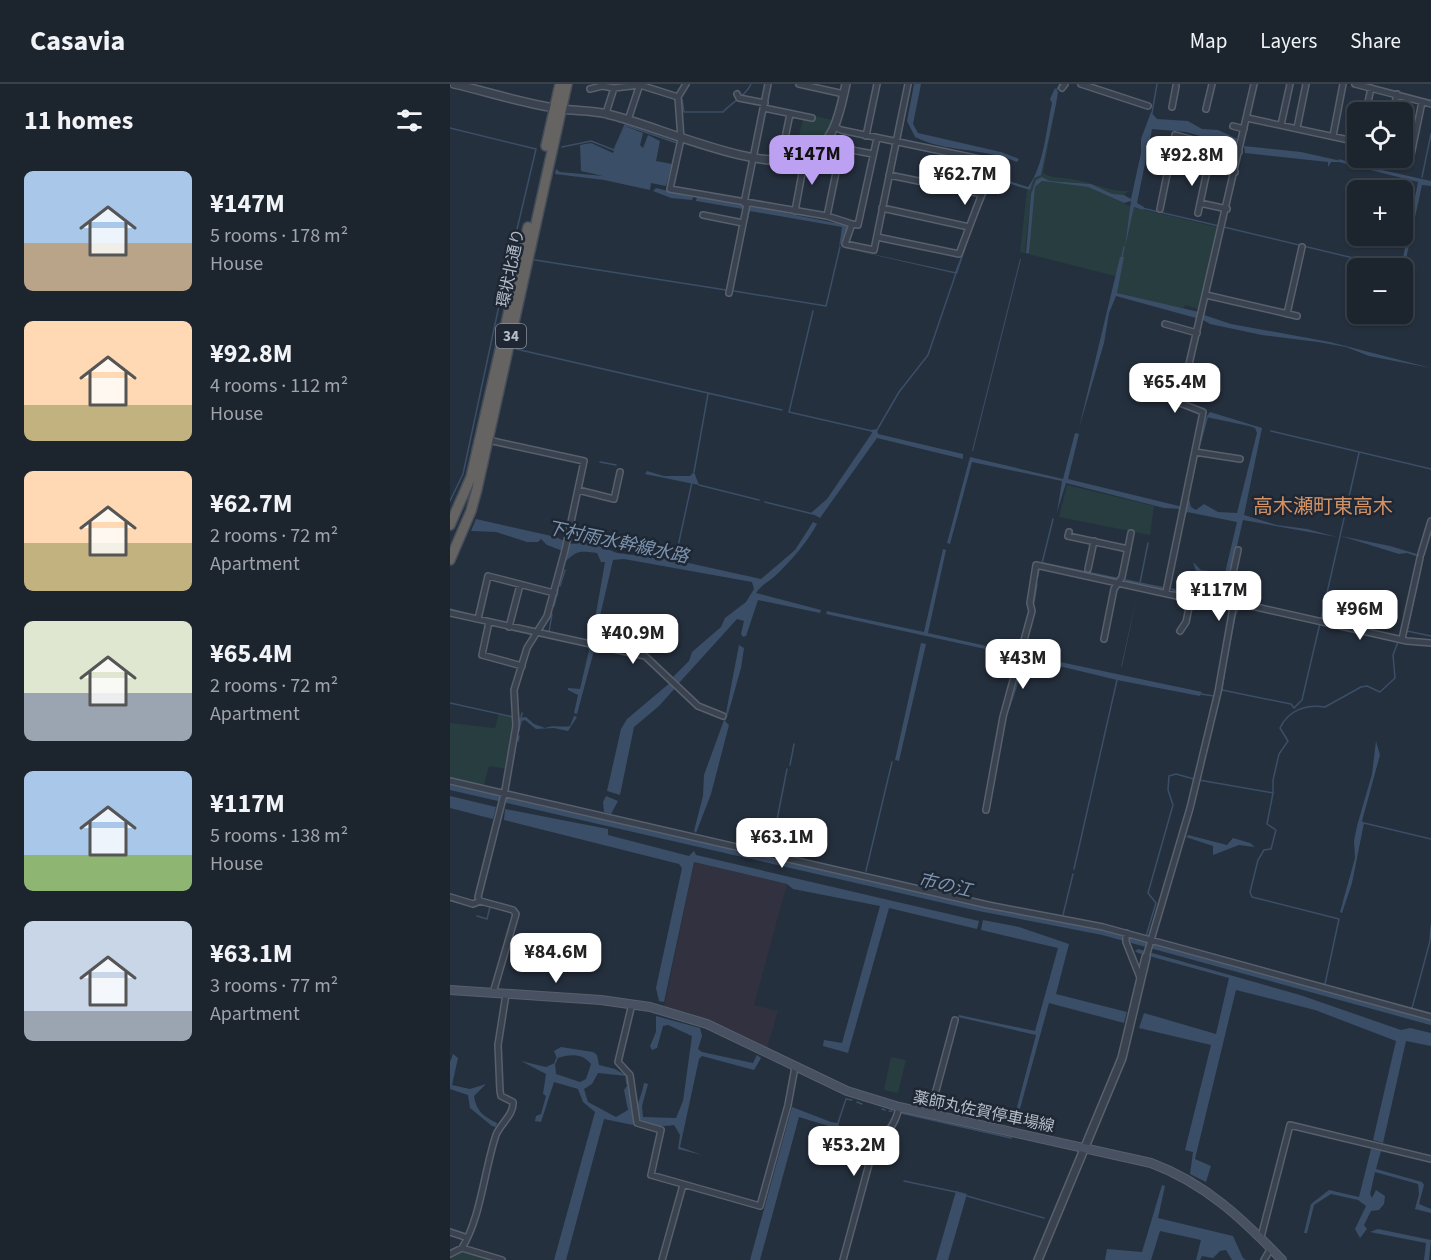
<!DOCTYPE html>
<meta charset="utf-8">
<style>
:root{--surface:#1c242e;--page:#252c36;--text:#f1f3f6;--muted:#a0a4aa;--line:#3a414a;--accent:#bca0f2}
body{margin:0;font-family:"Source Sans 3","Noto Sans JP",sans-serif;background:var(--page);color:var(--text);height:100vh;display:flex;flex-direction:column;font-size:22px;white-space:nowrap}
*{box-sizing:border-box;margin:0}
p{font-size:20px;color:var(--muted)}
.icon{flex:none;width:33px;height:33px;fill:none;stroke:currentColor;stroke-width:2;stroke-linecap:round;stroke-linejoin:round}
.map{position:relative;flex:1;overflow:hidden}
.drawer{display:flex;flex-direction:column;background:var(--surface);width:450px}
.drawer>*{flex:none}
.tools{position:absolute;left:897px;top:18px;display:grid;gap:12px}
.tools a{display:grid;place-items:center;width:66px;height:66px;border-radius:9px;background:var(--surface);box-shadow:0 2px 4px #0004,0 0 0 2px var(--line);font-size:30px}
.price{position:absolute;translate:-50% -51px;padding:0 14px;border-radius:12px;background:#fff;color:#222;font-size:20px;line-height:39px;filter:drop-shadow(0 2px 3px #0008)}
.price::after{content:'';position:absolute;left:50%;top:36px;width:18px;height:14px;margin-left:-9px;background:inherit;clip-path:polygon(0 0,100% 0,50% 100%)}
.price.selected{background:var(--accent);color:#111}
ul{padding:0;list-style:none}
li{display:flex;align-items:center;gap:18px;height:150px;padding:0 24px}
li span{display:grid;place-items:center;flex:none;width:168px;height:120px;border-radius:9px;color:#555}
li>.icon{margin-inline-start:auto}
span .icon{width:72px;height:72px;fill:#fffc;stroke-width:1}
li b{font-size:26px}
h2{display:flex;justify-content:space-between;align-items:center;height:72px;padding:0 24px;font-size:26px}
header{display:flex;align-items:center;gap:36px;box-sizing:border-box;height:84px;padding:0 30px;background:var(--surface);border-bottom:2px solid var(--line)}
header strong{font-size:28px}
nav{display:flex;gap:33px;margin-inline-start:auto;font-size:21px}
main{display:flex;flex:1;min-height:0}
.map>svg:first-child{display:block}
</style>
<header>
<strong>Casavia</strong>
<nav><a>Map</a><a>Layers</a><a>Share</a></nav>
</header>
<main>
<section class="drawer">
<h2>11 homes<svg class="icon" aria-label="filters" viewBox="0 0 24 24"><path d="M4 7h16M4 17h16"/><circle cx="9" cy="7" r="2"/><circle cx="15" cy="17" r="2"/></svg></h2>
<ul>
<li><span style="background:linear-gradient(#a9c7e8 60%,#b9a48a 0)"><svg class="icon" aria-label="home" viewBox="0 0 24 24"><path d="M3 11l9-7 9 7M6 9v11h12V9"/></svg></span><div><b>¥147M</b><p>5 rooms · 178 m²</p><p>House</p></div></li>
<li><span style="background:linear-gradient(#ffd9b3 70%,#c2b280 0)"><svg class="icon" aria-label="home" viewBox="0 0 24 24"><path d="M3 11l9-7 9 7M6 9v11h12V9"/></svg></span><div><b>¥92.8M</b><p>4 rooms · 112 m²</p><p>House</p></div></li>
<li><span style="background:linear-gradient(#ffd9b3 60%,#c2b280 0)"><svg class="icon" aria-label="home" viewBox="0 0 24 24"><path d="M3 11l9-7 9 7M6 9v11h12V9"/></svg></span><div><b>¥62.7M</b><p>2 rooms · 72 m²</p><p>Apartment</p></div></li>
<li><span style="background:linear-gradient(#dfe7d0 60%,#9aa5b1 0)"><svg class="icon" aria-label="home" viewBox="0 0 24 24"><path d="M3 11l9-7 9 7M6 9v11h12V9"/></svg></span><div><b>¥65.4M</b><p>2 rooms · 72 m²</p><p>Apartment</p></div></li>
<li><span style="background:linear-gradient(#a9c7e8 70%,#8fb573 0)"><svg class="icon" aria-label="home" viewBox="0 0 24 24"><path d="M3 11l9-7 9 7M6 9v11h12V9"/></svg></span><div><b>¥117M</b><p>5 rooms · 138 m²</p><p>House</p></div></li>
<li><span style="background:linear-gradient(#c9d6e8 75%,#9aa5b1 0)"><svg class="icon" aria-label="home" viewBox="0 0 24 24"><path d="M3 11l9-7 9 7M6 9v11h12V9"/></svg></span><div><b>¥63.1M</b><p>3 rooms · 77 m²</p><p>Apartment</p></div></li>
</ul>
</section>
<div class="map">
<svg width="981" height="1176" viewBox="0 0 981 1176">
<rect width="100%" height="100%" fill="#25303e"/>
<path fill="#32313f" d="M244,778L337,800L304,921L328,927L317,964L269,941L214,923Z"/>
<path fill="#273d3f" d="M609,6L593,89C604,95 610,93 622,95C642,98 658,108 679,107L674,111H662L641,100L600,97L593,93L586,96L581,110L575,167L576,169L585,103L592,97L638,103L682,123L771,144L751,226L735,221L733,225L667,209L669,193L570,168L577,106H580L584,94L591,91Z
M365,32L383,36C376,54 362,66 344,72L353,35L363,38Z
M617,401L704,422L700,451L609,433Z
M49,629L64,633L58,685L39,682L33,704L0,695V639L45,644Z
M441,973L456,976L448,1009L434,1006Z
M11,1167L42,1176H0L2,1170Z"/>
<path fill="#3b4e67" d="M464,0H471L463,40L468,49L551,68L569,75L567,78C535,64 494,68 465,53L457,37Z
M605,4L608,8L606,20L591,91L584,94L580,106L544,95L526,134L507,190L394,164L505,188L543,92L578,103C594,82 596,46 602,19L600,15Z
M701,28L707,35L738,37L752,45L768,46L790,56L789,63L736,48L702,45L687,119L694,123L693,126L684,123L675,163L681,117L674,119L638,103L592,97L585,103L579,169H576L581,110L586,96L592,93L600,97L641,100L662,110L674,111L681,115L691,69V55Z
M175,42L193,49L190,61L193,64L198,51L210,57L206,77L222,80L216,102L201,99L200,106L154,96L105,90L106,85L110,88L154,92L198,102L131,87L130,61L141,59L163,69Z
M794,62L851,68L981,97V102L972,101L955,180L952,179L968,98L889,78H881L878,83V78L795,69Z
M206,104L243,113L242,116L221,114L203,107Z
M247,113L294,121L293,125L246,117Z
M299,122L396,141L398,144L389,163L392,143L300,127L282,207Z
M670,173H674L667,209L749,228L746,234L666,212L659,229L654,259L629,344Z
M571,175L523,367H522L570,175Z
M754,231L781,240L880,258L981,284L919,272L896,263L868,258L812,251L760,240L753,236Z
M760,328L812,344L794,431L827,441L857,445L887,453L793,436L775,514C761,513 728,516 720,504L730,506L744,502C751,507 762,511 770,507L773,493L747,490L743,478L751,486L775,489L787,438L737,428L731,443L732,425L714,424L616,399L607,428L612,397L522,378L500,460L497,459L520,373L613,395L625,349L629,350L618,395L733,423L739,415L741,423L746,426L754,420L768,428L787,429L807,349L805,344L799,342L756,333Z
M427,345L428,350L513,370V375L427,354L370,434L361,429L377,415L422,349L421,346Z
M197,387L214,392H240L244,388L249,401L195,390Z
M26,435L106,453L120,460L139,458L167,469L225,476L311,495L345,466L363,438L367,440C356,460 341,477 324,493C317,499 311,501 306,509L371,526L370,529L308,516L296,552L293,553L291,550L294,537L287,535L229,599L223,593L239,577L242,568L271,543L275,534L296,518L304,505L302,498L174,475L163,476L144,558H141L155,478H151L147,469C129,467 128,466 116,477L119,464L114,463L113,467L97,461L91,455L88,458H77L46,448L21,447Z
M891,452L940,462L970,471L969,473L957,469L949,470Z
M493,465L496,466L478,549L568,569L567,572L376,530L377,527L474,548Z
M688,507L672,582L671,583Z
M99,554L145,563L127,630L124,629L128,611L118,606V604L130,605L139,566L137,563Z
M471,559L476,560L449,677L445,676Z
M289,561L294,564L291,584L278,630L276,629Z
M577,571L752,608L750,612L667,596L576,574Z
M221,598L226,603L209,622L184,643L170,711L157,707L171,645L177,635Z
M124,632L127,633L118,647L104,644L86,645L75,636L72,637L68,652L69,634L76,633L84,640L95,644C104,640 111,644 120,642Z
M274,636L279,641L261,710L246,749L244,747L253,712L254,691Z
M926,657L930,671L912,737L914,739L902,799L892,829L890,828L905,774L904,757L907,742L922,690Z
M0,712L46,723L43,735L0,724Z
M156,712L168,717L161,730L154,728L153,718Z
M55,725L158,745V751L239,772L244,767L246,771L529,837L527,845L439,824L398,969L373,962L374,956L392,959L430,822L343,805L337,800L244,778L214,918L209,917L206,904L232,784L229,780L54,736Z
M738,751L777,761L783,754L800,759L805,763L789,761L763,771V762L736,753Z
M533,836L569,843L619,860L606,910L677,928L674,939L599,919L565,1043L562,1042L586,951L508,933L509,931L585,947L608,864L531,846Z
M688,865L850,911L951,946L960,944L981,949V962L956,957L933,1059L923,1056L946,957L865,926L786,906L745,1075L761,1082L756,1098L740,1090L743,1068L735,1066L761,961L689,944L694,929L766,950L779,894L688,869L685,867Z
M206,932L250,944L252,952L248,965L252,968L303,979L307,971L311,974L304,986L252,972L249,975L230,1063L252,1071L228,1065L230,1051L224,1041C211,1043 195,1044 187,1032C186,1019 192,1012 194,999L198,1000L192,1022L193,1033L226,1034L233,1017L242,952L218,941L213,942L207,964L202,966L200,962L206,948Z
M111,963L143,968L147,971L149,981L165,985L177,992L148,989L142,1000L134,1005L138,1018L166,1033L178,1026L174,1006L179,999L184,1036L183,1041L154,1035L116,1176H104L145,1028L133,1018L128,1005L104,998L91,1038L85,1037L86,1032L91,1030L96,1012L93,1010L96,990L71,977L96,983L105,979L106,990L130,998L136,995L141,980C131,968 119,971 107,974L104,967Z
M3,970L8,974L2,1001L20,1005L36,1000L24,1012C26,1027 34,1033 47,1039L46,1043L42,1042L20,1024L18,1011L0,1005V978Z
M342,1023L381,1038L388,1039L391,1047L387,1053L383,1052L385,1044L349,1033L310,1176H300Z
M921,1065L931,1067L926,1085L972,1098L974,1101L969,1120L981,1125V1129L965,1125L969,1110L968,1100L925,1088L920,1110L922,1114L926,1106L935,1112L934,1120L929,1126L921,1127L914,1141L917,1145L910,1154L905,1145L916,1122L908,1116L881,1110L864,1121L857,1149H854L861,1120L879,1106L909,1113Z
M712,1101L715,1102L708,1134L783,1152L793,1174L796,1176H782L776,1166L770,1167L763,1174L752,1172L750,1176H746L751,1156L710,1147L701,1176H655L657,1165L692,1168Z
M506,1107L517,1110L498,1176H486Z
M928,1145L981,1156L979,1176H974L976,1159L920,1148Z"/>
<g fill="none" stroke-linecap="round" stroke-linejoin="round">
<path stroke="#3b4e67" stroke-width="1.5" d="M606,7L610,0
M232,15L234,28H273C282,18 296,12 301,0
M702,29L707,0
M0,44L86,65L55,196
M450,55L461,0
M112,63L141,57L164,66L175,41L227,59
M889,76L913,82
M442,90L449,60
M972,93L981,50
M436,120L441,95
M692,124L769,142
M774,143L945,184
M672,173L674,163
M85,176L276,206
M284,207L376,222L390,163
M363,227L339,328L422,347
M66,265L332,326
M427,346L449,308L478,271L506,189
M821,347L981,385
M748,367L757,334
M150,378L166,381
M244,388L258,310
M742,396L747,372
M249,401L309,416
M0,417L13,390L50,217
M315,418L363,430
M225,476L242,398
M592,479L603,435
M593,479L714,504
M971,484L957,547L981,552
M588,492L589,485
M690,499L698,459
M110,502L115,486
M584,518L587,500
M104,522L108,506
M0,525L26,532
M871,535L909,369
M99,548L102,530
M777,574L785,532L790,521
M772,606L775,585
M751,610L764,612
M769,613L772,606L841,620L844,624L852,616L870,539
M0,619L63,633
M559,624L576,574
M71,634L72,629
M275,636L277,630
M68,657L69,652
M340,681L344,660
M749,696L823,709V696L829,670L838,657L830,644C838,626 857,620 875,623L911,603L917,602L930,608L945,594L943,571L948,558L953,559
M823,709L817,740L826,746L821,765L814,766L808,776L800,808L802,813L889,835L875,900
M914,739L981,755
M321,766L337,685
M624,785L667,596
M416,787L442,678
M613,831L623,790
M27,832L37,835L40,823
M694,859L706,819L698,809L723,721L718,706L719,692L726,690L744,695
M962,924L980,857L981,842
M105,979L107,974
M176,993L177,1000
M407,1018L412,1020
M432,1025L435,1026
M439,1027H442
M451,1029L561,1054
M388,1039L396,1015L402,1016
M454,1097L506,1108
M517,1112L594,1134"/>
<path stroke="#3b4e67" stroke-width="6" d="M0,703L529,824L653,848L981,938"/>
<defs>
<path id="minor" d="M349,0L394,10
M631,0L698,22
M905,0L981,20
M612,4L615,0
M140,5L152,2L164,4L190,1L228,13L236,0
M287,10L289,14L315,19
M228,13L231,55L220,105L377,132L402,140L395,160L424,166L458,0
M722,23L726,2
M314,24L362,34
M756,25L762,0
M916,28L921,4
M943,28L947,10
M156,29L164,4
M797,34L908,58
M178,36L190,0
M831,41L840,0
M783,42L794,45
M385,43L391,46L544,78L509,170L427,153
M847,44L856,0
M416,52L427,0
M883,52L893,0
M334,59L340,30
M952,68L961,71L972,18
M745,79L785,88
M439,91L532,110
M294,119L318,0
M750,119L777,125
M432,124L519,143
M710,125L725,51L789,68
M345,127L355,73
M748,129L758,82
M253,131L293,139
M377,132L391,64L423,70
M402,140L408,141L427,54
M279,209L297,120
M756,211L847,232
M837,230L852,163
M715,240L747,249
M38,356L134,377L115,466L97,532L77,564L64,606L66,642L55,706L28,813L30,817L63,826L66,830L43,909
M745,368L790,375
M128,406L164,415L170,388
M619,448L618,452L678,465
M971,470L981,437
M638,485L644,457
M716,508L753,328L730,319L804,0
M777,517L788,466
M784,518L957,557L981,559
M0,529L195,572L248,622L273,632
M28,535L38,492L104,509
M39,538L32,571L72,582
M59,543L70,501
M730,547L736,538L741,514
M654,555L664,505L672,493L681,449
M952,555L970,474
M0,697L538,821L653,843L981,933
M536,726L553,633L582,527L580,519L586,481L736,514L784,518L768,608L740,724L696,873
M0,813L23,820L30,817
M676,849V858L691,896
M182,920L168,978L180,991L187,1039L211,1046L201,1091L310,1122L338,1021L345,983
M480,1029L505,936
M0,1148L15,1153
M811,1153L840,1041L981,1075
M12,1164C31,1133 34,1087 46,1051C50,1040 64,1031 63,1018L51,1012L50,1007L48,961L56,910
M0,1170L12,1164L52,1176
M212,1176L233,1101
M393,1176L422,1069C432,1048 444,1048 449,1023
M814,1176L821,1164"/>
<path id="tertiary" d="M4,0C39,8 75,20 111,25C126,27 142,26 157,30C203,40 312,91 356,73C385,60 390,27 396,0
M588,1176L672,974L696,873"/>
<path id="secondary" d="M0,906L151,916L200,923L257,940L397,1007L449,1023L701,1079C755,1099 793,1135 832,1176"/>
<path id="trunk" d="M96,62L110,0
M0,441L21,393L78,143
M0,476L21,427L27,405L117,0"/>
</defs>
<use href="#minor" stroke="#57606c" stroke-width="8"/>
<use href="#tertiary" stroke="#57606c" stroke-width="10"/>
<use href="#secondary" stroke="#57606c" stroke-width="10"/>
<use href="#trunk" stroke="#444d59" stroke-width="12"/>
<use href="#minor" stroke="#39424e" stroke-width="5"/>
<use href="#tertiary" stroke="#39424e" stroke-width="7"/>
<use href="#secondary" stroke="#475161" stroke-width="8"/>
<use href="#trunk" stroke="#666462" stroke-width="9"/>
</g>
<g text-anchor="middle" stroke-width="5" stroke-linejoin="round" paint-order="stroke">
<rect fill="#1e2733" stroke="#88909c" stroke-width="1.5" x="46" y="240" width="30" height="24" rx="4.5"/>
<g font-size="15" font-weight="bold" fill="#b5bdc9">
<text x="61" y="257">34</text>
</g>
<g font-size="16" fill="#b5bdc9" stroke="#1e2733">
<text transform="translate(60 184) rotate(-78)" y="6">環状北通り</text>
<text transform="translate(534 1027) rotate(12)" y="6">薬師丸佐賀停車場線</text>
</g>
<g font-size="18" font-style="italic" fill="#7d94b0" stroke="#1e2733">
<text transform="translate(168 458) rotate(12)" y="6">下村雨水幹線水路</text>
<text transform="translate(495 801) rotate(13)" y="6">市の江</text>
</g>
<g font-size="20" fill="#d39366" stroke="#1e2733">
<text x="873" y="429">高木瀬町東高木</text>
</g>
</g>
</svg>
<div class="tools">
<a><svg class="icon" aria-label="locate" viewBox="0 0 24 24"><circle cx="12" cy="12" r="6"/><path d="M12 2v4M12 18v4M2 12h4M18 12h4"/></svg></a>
<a>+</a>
<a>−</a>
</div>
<b class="price selected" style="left:362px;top:102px">¥147M</b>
<b class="price" style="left:742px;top:103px">¥92.8M</b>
<b class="price" style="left:515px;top:122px">¥62.7M</b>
<b class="price" style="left:725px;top:330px">¥65.4M</b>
<b class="price" style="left:769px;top:538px">¥117M</b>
<b class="price" style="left:910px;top:557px">¥96M</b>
<b class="price" style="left:183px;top:581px">¥40.9M</b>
<b class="price" style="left:573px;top:606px">¥43M</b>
<b class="price" style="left:332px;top:785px">¥63.1M</b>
<b class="price" style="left:106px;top:900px">¥84.6M</b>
<b class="price" style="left:404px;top:1093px">¥53.2M</b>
</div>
</main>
